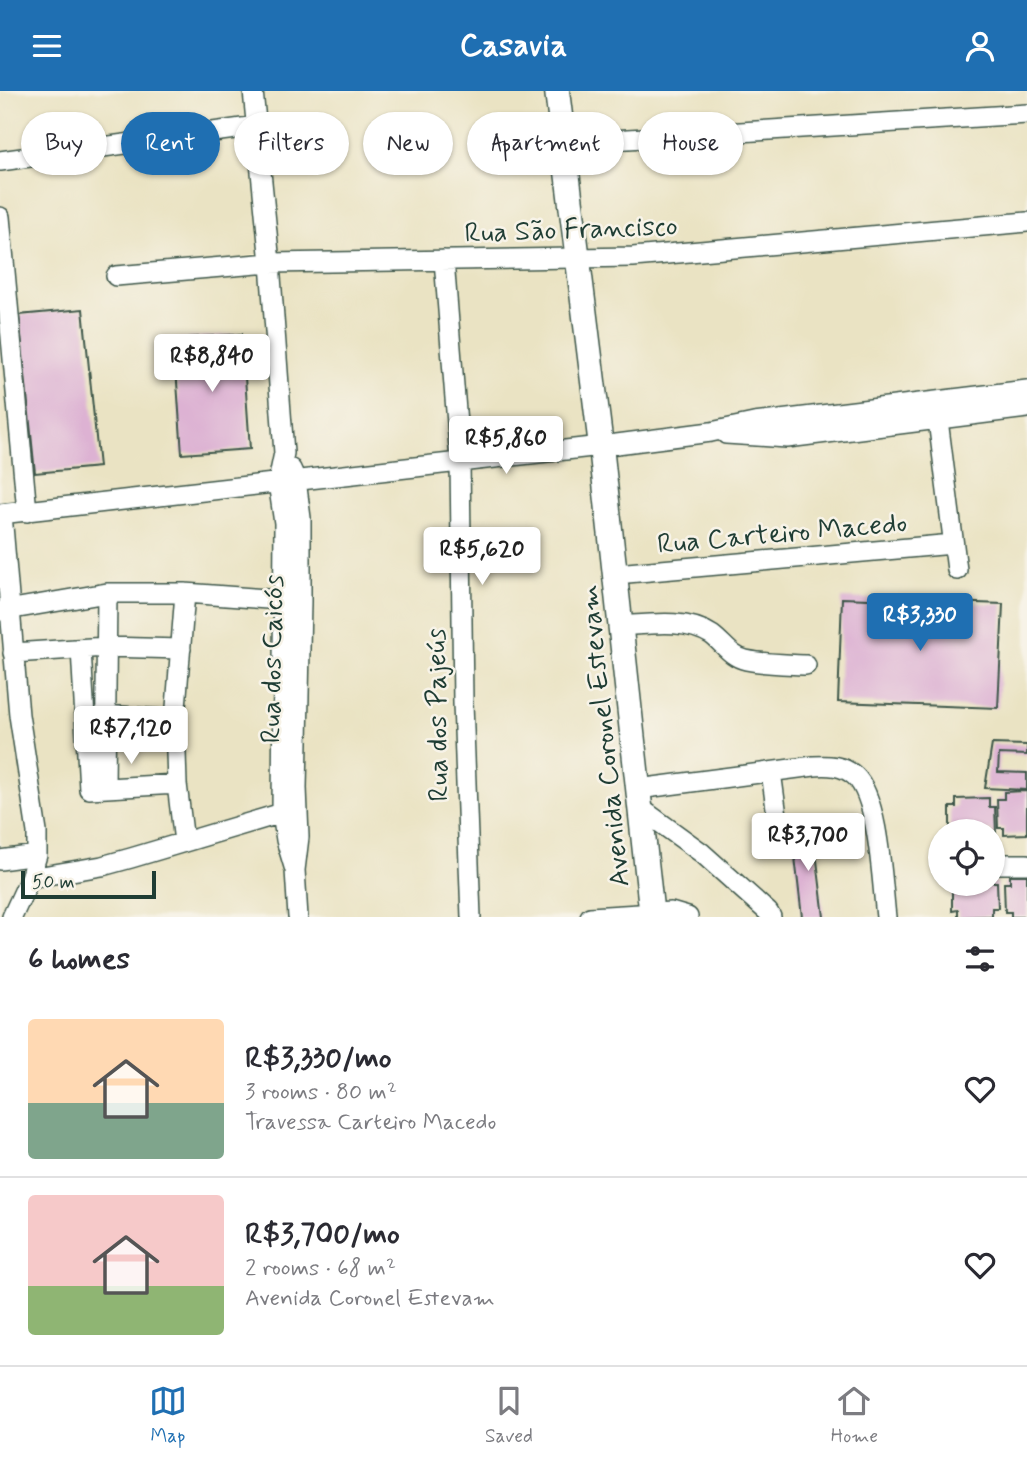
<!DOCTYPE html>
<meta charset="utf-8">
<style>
:root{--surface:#fff;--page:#f2f2f3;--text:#2b2b33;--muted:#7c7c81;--line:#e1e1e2;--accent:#1f6fb2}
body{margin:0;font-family:Mynerve,sans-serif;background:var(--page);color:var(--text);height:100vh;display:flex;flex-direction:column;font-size:26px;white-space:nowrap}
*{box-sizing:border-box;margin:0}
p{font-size:23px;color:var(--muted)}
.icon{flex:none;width:38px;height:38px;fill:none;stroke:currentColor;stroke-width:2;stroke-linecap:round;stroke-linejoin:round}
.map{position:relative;height:826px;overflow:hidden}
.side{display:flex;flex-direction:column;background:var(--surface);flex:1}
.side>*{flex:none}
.hud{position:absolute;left:21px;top:21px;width:985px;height:63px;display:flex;gap:14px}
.buttons{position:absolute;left:928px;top:728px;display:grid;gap:14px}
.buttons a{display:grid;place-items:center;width:77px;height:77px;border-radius:50%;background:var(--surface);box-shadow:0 2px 5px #0004;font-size:35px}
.scale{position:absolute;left:21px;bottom:18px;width:135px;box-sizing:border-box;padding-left:7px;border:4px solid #1f3d34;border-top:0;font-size:19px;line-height:24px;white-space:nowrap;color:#1f3d34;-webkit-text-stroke:5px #f7f3e8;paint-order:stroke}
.price{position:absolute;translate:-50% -60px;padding:0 16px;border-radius:7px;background:#fff;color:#222;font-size:23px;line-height:46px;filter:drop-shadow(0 2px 4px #0008)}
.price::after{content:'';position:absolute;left:50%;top:42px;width:21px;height:16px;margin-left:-10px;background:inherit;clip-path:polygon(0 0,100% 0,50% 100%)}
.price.current{background:var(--accent);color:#fff}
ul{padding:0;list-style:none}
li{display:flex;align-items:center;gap:21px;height:175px;padding:0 28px}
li+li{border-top:2px solid var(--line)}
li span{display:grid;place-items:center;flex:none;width:196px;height:140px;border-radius:7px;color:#555}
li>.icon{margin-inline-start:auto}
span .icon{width:84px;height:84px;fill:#fffc;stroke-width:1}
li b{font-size:30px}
h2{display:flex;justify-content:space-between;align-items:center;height:84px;padding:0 28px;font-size:30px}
.pill{padding:0 24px;border-radius:32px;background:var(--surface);box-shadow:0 2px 5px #0004;font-size:24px;line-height:63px}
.pill.current{background:var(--accent);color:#fff}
header{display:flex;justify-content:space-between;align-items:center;height:91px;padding:0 28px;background:var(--accent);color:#fff;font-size:32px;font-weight:800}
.menu{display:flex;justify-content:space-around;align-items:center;height:98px;border-top:2px solid var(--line);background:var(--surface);font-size:19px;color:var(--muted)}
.menu a{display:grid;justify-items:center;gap:4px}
.menu .current{color:var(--accent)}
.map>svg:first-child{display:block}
</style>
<header><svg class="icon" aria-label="menu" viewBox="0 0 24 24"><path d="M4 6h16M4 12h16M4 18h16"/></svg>Casavia<svg class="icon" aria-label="person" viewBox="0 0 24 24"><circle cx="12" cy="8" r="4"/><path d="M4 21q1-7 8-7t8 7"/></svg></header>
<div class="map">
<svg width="1027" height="826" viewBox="0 0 1027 826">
<rect width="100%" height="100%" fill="#f7f3e8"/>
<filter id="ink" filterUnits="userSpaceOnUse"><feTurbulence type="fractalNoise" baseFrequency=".0143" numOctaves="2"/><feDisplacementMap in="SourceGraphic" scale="14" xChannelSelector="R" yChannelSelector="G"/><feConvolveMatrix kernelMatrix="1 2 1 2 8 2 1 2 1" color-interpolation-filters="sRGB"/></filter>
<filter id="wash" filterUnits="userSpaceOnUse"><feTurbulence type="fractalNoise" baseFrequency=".00686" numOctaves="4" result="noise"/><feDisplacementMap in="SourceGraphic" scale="28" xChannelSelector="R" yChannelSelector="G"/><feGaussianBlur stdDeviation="1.57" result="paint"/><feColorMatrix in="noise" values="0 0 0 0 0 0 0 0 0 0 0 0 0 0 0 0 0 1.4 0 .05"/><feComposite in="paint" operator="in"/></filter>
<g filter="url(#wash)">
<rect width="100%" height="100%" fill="#eae3c3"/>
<g id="blocks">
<path fill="#ddb2d3" d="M83,218L99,376L35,382L19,224Z
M242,243L250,358L182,363L174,248Z
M842,507L1003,513L998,617L838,611Z
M992,653L1027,654V664L999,663L998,681L1027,682V699L985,697Z
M1027,700V743L1004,744V737H998L997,708H1004V701Z
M989,707V716H995L996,743H992V740H950V716H956V708Z
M813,737L824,826H802L792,740Z
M1010,784H1027V826H1011V821H1005L1004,792H1010Z
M992,791H997L998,817H992V825L958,826V819L952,820V793Z"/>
</g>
</g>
<g filter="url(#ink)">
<use href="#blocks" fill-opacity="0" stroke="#3d5649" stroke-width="2"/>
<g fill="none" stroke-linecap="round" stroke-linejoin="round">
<defs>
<path id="minor" d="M253,0L270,172L284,362L278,391L284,432L282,722L286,749L295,779
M564,52L1027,23
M0,70L257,35
M0,126L27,421
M444,169L460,370L463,612L471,826
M116,185L270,172L633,166L1027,131
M938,329L957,479
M726,343L787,347L1027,317
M291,378L296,389L301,427V511L297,697L299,746L295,779L298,826
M0,423L601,355L711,341L754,332L1027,299
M2,423L19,624L37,741V764L30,787L12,826
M616,483L953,453
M1,520L107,502H185L295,510
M621,535C650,533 687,527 712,544C724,553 731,566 746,569C765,573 787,573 806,574
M81,558L89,698L177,693
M13,562L106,556L181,558
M105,624L175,629
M771,681L779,739
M105,697L107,502
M638,698L814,675C828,674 843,674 855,685C879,707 882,792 886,826
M640,717L702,762L768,821L771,826
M184,751L177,693L175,629L185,502
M0,769L37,764
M992,773H1027
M30,787L102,775L131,767L282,722
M590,826L671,821L688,826"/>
<path id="major" d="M557,0L601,355L652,826"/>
</defs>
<use href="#minor" stroke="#3d5649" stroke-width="22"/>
<use href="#major" stroke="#3d5649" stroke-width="27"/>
<use href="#minor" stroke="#fff" stroke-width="19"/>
<use href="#major" stroke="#fff" stroke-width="24"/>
</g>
</g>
<g text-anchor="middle" stroke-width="5" stroke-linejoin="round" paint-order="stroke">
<g font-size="28" fill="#1f3d34" stroke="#f7f3e8">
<text transform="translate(571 137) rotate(-2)" y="10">Rua São Francisco</text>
<text transform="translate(782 441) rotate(-5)" y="10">Rua Carteiro Macedo</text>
<text transform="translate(271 568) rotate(-89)" y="10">Rua dos Caicós</text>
<text transform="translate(436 624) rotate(-91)" y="10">Rua dos Pajeús</text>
<text transform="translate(603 645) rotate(-96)" y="10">Avenida Coronel Estevam</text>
</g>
</g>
</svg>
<div class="buttons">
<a><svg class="icon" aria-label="locate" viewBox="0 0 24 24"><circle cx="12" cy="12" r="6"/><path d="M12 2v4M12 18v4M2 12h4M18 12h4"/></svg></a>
</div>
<div class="scale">50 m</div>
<b class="price" style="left:212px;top:303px">R$8,840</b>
<b class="price" style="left:506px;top:385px">R$5,860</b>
<b class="price" style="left:482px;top:496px">R$5,620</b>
<b class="price current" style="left:920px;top:562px">R$3,330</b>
<b class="price" style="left:131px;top:675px">R$7,120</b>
<b class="price" style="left:808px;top:782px">R$3,700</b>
<div class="hud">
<a class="pill">Buy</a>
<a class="pill current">Rent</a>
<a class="pill">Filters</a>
<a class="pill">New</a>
<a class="pill">Apartment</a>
<a class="pill">House</a>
</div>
</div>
<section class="side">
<h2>6 homes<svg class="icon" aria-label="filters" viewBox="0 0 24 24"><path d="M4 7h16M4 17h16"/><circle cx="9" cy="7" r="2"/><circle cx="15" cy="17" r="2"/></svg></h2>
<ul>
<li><span style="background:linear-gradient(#ffd9b3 60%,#7fa58c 0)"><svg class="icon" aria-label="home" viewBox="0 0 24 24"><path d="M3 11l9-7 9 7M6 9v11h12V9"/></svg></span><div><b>R$3,330/mo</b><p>3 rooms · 80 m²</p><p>Travessa Carteiro Macedo</p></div><svg class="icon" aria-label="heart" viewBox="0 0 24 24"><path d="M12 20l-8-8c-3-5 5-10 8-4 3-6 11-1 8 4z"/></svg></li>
<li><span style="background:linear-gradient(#f6c9c9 65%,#8fb573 0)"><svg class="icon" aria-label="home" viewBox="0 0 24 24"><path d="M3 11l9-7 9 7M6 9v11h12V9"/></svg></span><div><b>R$3,700/mo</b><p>2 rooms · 68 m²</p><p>Avenida Coronel Estevam</p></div><svg class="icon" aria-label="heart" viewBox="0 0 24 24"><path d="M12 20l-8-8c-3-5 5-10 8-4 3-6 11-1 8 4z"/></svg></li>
</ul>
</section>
<nav class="menu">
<a class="current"><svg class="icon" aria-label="map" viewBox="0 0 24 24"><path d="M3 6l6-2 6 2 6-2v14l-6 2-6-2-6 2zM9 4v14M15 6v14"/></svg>Map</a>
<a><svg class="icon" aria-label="saved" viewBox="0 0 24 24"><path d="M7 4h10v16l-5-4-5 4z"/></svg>Saved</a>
<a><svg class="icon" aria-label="home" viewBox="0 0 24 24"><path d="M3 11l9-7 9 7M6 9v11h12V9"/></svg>Home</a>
</nav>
